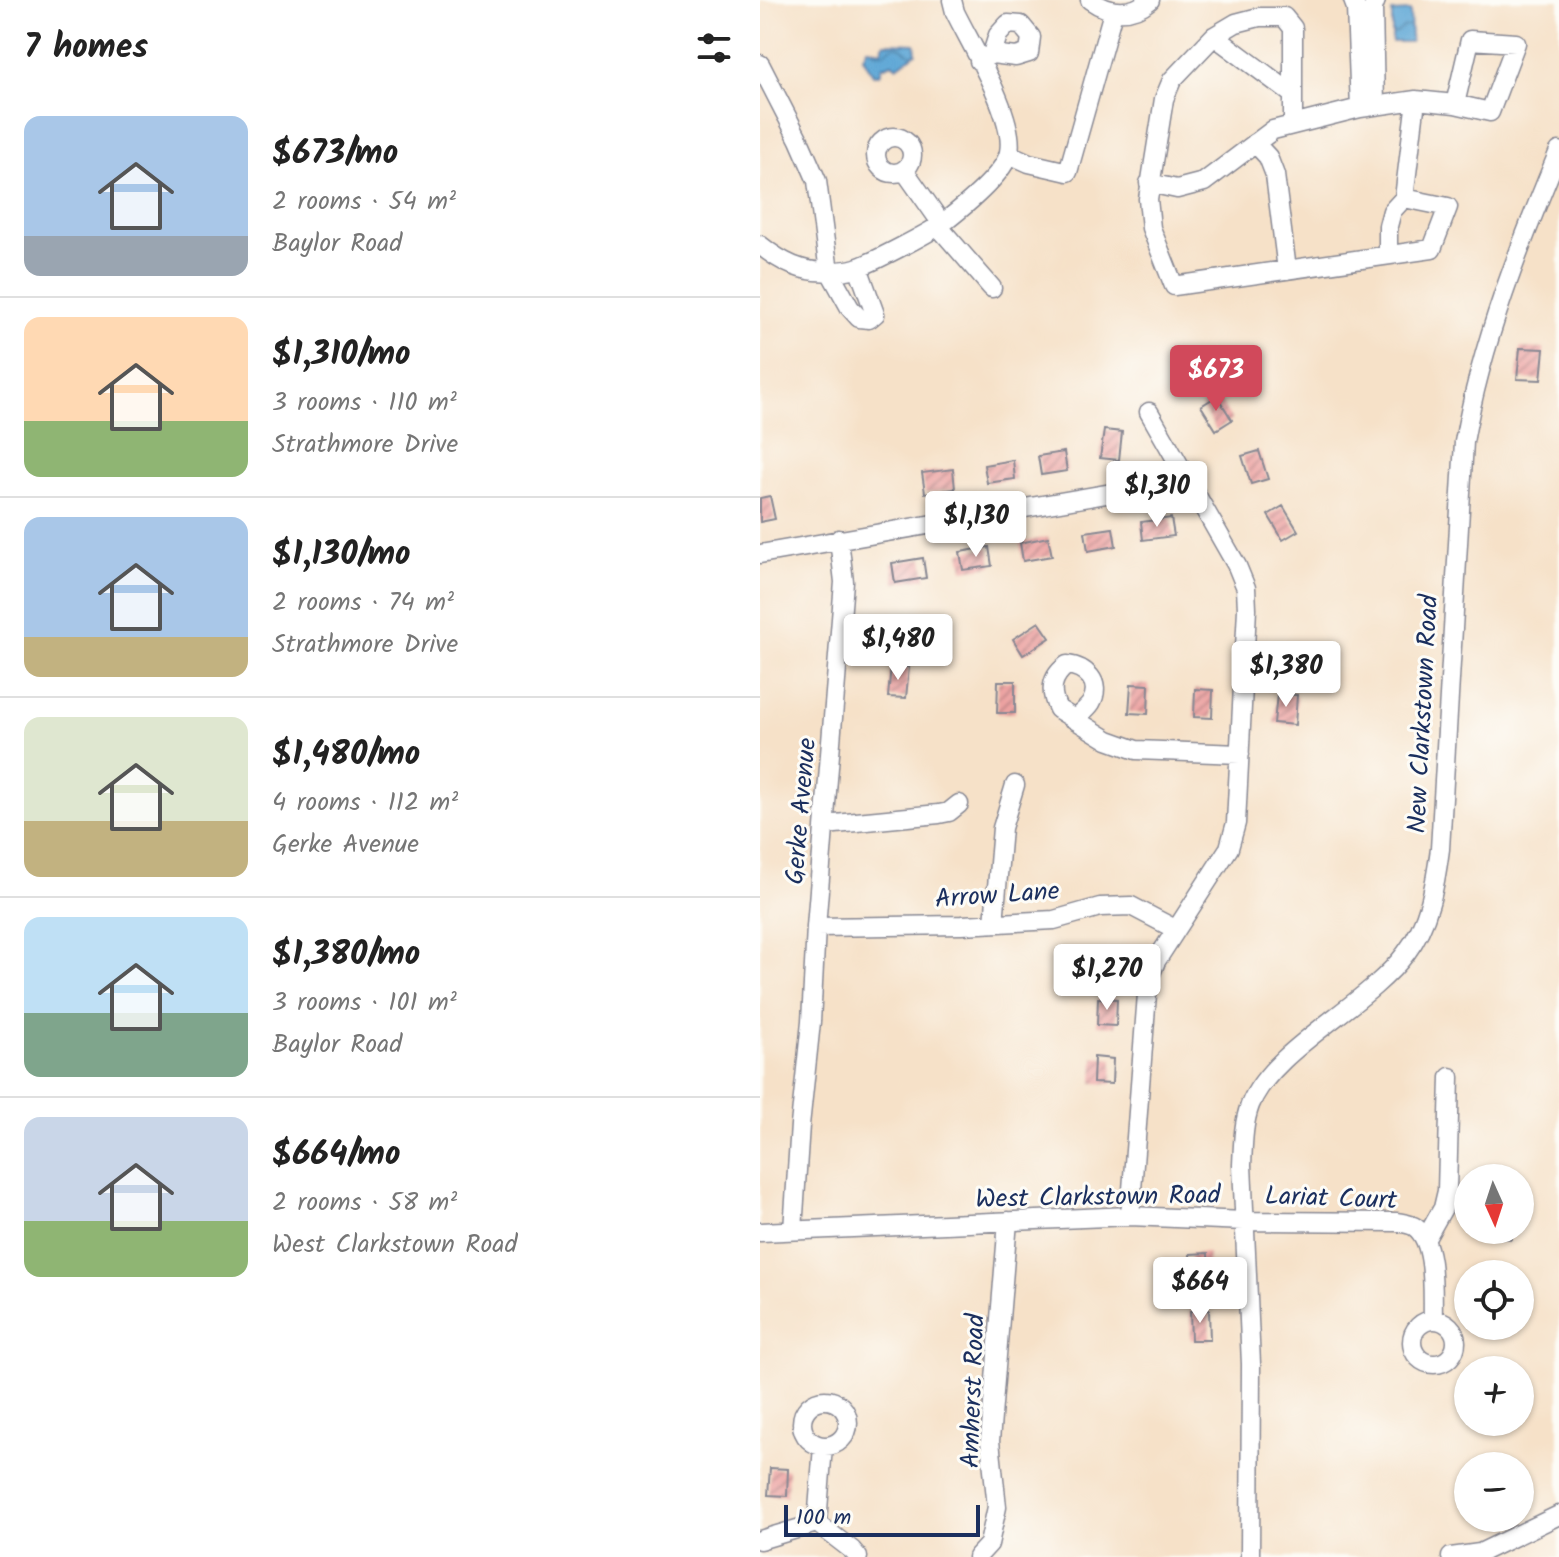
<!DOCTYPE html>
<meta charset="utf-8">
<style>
:root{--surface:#fff;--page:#f2f2f2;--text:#222;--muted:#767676;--line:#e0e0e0;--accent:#d1495b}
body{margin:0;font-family:Kalam,sans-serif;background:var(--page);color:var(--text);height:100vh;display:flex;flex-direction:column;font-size:30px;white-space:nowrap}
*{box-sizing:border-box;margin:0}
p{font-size:26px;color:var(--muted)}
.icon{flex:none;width:44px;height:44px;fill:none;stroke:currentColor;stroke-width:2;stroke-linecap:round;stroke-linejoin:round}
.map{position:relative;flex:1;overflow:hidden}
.drawer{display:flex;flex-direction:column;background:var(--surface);width:760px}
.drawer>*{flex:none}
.needle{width:52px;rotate:177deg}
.fabs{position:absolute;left:694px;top:1164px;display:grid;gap:16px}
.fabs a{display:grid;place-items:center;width:80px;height:80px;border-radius:50%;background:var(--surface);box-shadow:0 2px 6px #0004;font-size:40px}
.scale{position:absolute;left:24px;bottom:20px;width:196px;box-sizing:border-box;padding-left:8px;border:4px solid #1b2f5e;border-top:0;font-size:22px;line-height:28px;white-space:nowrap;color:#1b2f5e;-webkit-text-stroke:6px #fdfcf7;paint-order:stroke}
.price{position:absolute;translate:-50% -68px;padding:0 18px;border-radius:8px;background:#fff;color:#222;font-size:26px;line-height:52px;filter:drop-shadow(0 2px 4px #0008)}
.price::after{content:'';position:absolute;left:50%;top:48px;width:24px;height:18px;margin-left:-12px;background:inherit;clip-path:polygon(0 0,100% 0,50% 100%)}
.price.current{background:var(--accent);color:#fff}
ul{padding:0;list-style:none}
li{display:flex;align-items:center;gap:24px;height:200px;padding:0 24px}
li+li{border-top:2px solid var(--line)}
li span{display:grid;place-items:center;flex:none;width:224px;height:160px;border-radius:16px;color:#555}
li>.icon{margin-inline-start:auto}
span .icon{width:96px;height:96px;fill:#fffc;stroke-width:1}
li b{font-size:34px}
h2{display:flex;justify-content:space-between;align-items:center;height:96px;padding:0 24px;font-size:34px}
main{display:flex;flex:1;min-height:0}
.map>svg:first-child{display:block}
</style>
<main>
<section class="drawer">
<h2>7 homes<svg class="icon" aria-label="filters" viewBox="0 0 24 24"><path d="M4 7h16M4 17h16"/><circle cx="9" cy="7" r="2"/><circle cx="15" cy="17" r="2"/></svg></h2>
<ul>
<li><span style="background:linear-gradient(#a9c7e8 75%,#9aa5b1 0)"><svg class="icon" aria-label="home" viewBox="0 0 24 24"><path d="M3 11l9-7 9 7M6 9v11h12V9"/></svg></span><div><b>$673/mo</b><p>2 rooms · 54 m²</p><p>Baylor Road</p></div></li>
<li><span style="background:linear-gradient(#ffd9b3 65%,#8fb573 0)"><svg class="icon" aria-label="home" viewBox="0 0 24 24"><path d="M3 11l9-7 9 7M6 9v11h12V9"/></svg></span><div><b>$1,310/mo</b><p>3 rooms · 110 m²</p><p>Strathmore Drive</p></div></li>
<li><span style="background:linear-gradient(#a9c7e8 75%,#c2b280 0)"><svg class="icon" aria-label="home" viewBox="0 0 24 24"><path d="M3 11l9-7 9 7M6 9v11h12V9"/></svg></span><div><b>$1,130/mo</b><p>2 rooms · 74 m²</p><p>Strathmore Drive</p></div></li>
<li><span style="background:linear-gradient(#dfe7d0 65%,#c2b280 0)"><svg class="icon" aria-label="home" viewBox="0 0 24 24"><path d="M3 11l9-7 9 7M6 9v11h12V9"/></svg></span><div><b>$1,480/mo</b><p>4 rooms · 112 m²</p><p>Gerke Avenue</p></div></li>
<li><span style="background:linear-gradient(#bfe0f5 60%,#7fa58c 0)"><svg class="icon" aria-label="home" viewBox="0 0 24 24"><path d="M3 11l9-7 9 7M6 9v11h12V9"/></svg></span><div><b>$1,380/mo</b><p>3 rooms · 101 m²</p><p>Baylor Road</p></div></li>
<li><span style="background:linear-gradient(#c9d6e8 65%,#8fb573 0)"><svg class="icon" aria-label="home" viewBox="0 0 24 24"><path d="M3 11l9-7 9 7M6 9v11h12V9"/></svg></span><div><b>$664/mo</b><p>2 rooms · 58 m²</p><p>West Clarkstown Road</p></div></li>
</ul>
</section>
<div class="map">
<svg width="799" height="1557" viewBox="0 0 799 1557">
<defs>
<pattern id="water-waves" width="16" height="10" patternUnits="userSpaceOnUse" patternTransform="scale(2)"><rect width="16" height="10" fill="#5fa7d6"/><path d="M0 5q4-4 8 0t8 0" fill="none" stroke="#4e88b1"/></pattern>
<pattern id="building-hatch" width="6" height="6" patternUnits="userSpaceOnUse" patternTransform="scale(2)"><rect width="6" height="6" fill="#eca2a1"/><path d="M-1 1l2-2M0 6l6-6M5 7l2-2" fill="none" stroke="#be8486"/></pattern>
</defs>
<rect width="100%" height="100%" fill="#fdfcf7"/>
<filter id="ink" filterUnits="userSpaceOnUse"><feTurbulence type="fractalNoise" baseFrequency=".0125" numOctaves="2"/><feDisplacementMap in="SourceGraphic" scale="16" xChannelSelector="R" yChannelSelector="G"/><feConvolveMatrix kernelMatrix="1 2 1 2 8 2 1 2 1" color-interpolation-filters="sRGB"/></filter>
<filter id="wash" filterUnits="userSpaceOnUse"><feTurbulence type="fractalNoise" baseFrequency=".006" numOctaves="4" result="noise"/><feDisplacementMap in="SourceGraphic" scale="32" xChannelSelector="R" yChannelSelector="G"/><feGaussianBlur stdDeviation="1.8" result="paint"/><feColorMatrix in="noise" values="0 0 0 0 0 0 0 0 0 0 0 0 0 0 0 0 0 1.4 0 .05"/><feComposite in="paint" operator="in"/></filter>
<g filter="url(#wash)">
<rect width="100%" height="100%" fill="#f6e1c8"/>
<path fill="url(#water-waves)" stroke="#3d6b9a" stroke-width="2" d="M650,11L651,42H632V12Z
M124,43L155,44L156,53L137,67L132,63L122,67L120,75H113L103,57L107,48L121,51Z"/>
<g id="blocks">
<path fill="url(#building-hatch)" d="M760,348L784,349L781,380L757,379Z
M457,396L472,420L456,430L441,406Z
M344,430L362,432L359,460L340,458Z
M499,451L508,479L491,484L482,456Z
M304,452L307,471L281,475L278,456Z
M253,460L255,479L227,483L224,465Z
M193,469L195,489L165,493L162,473Z
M10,496L15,519L0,522V498Z
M523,506L538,531L523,540L508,515Z
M411,518L414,536L383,540L381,522Z
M353,528L356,546L328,551L325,532Z
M288,537L292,556L263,561L260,543Z
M229,547L232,566L203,570L200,552Z
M163,558L166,578L135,583L132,563Z
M279,622L290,638L263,655L253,639Z
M131,665L149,667L146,698L128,697Z
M238,681H255V713H237Z
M371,684L389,685L388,714L369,713Z
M435,689L453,690L452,718L434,717Z
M517,694L537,695L535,725L514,723Z
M338,998L357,999L356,1026L337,1025Z
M334,1057L353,1059L352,1084L333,1083Z
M732,1230H752L751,1239L731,1237Z
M448,1253L449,1284H431L430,1254Z
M449,1310L450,1340H431L430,1311Z
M10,1468L28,1469L27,1496L8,1495Z"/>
</g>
</g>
<g filter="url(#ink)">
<use href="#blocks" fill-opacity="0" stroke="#888893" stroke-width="2"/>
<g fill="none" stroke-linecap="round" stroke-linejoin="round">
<defs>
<path id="minor" d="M330,0C350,14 371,16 390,0
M593,0L596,8L600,108
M454,36L532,94
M219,61L232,54L238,35L248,24L261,25L271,37L269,53L256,57L232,54
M0,64L39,140L57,181L69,272
M615,105L613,8L616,0
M533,124V28L524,17H499L476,23L454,36L412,80L404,99L388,199L391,228L414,286L672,249L688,207L644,198
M116 155a18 18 0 1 1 36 0a18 18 0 1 1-36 0Z
M495,143L508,157L515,175L527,270
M249,154L269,163L308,172L353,12
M144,170L182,224
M389,183L417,189L444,182L513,130L600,108L656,100L695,104L730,112L756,43L710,40L695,104
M178,226L232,288
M0,245C21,262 43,274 72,271C80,271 89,270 96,268C112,263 169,233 183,223C201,209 245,174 249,152C256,118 211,45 195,12L192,0
M628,255V226L632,211L644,198L656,100
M70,272L90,308L99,318L109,319L115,314L98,267
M0,554L427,480
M316,718C320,714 327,709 331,703C343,682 325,667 307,665C291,677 289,691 298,709L348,740L376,750L480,754
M65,825L179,814L189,812L199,804
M234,923L242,828L255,785
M56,927L202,925L294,920L340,907L371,906L415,929
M370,1216L388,981L396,961L469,848L476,823L487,609L486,588L477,566L389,412
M33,1230L40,1125L51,1022L56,927L84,582L79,539
M0,1232L370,1216L484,1221L637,1222C642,1223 651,1224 655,1227C677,1243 672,1297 673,1320
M665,1240L683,1208L687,1191L690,1077
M652 1342a22 22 0 1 1 44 0a22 22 0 1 1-44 0Z
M42 1423a23 23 0 1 1 46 0a23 23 0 1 1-46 0Z
M57,1523L63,1446
M0,1540L57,1523L92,1550L98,1557
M217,1557L229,1544L237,1507L230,1441L248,1221
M490,1557L491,1364L482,1165C483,1145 483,1124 490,1105C512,1049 608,1005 646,953C669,923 675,886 680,849L704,442C722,341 760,245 799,151
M691,1557L720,1553L799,1515"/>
</defs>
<use href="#minor" stroke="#888893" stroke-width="21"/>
<use href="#minor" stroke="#fff" stroke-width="18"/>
</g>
</g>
<g text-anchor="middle" stroke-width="6" stroke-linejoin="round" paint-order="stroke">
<g font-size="26" fill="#1b2f5e" stroke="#fdfcf7">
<text transform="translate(662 714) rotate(-87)" y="9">New Clarkstown Road</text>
<text transform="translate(40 811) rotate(-85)" y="9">Gerke Avenue</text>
<text transform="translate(237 894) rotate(-4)" y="9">Arrow Lane</text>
<text transform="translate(338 1196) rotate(-1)" y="9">West Clarkstown Road</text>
<text transform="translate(571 1197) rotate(2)" y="9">Lariat Court</text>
<text transform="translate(212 1391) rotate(-88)" y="9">Amherst Road</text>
</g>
</g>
</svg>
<div class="fabs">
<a><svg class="needle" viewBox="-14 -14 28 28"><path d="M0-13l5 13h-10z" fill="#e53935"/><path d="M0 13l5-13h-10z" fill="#767676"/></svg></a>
<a><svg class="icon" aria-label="locate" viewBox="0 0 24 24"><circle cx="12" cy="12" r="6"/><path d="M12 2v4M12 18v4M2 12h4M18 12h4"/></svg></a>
<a>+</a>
<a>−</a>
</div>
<div class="scale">100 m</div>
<b class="price current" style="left:456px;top:413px">$673</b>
<b class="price" style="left:397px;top:529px">$1,310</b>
<b class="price" style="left:216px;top:559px">$1,130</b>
<b class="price" style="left:138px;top:682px">$1,480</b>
<b class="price" style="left:526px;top:709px">$1,380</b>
<b class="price" style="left:347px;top:1012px">$1,270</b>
<b class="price" style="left:440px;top:1325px">$664</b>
</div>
</main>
